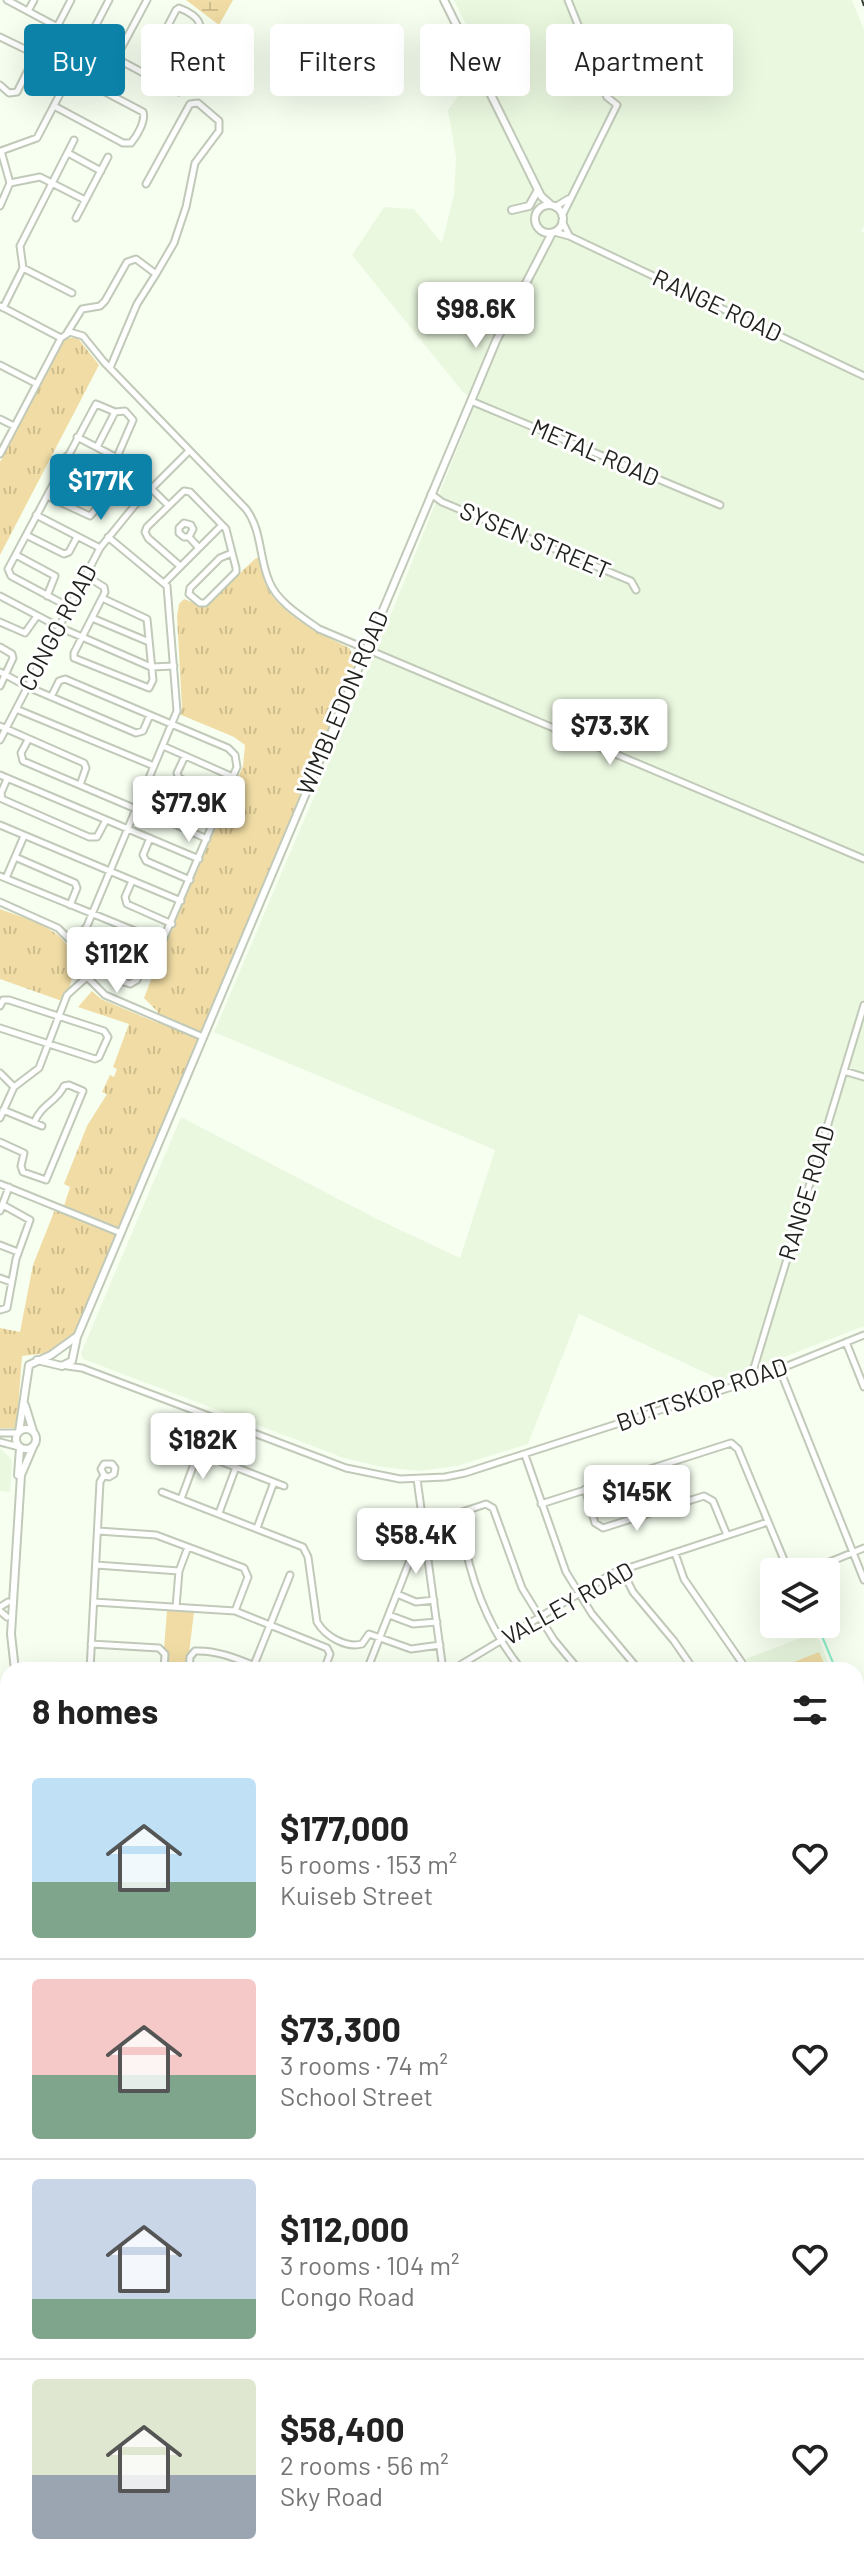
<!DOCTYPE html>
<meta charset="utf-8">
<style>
:root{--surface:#fff;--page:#f2f2f2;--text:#222;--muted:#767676;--line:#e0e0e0;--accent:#0c82a8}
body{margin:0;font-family:Barlow,sans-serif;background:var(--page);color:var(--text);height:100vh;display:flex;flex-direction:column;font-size:30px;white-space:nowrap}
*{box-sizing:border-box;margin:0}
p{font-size:26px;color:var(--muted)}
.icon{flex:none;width:44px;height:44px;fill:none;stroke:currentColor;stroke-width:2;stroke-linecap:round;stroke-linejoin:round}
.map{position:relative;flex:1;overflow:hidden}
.sheet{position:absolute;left:0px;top:1662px;width:864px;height:912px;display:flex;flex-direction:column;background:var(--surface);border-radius:24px 24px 0 0;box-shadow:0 8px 32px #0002}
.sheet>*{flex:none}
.hud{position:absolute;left:24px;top:24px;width:816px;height:72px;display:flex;gap:16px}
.fabs{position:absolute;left:760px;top:1558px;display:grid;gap:16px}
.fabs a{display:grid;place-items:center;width:80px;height:80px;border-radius:8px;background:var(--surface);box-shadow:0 8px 32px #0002;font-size:40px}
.price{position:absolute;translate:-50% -68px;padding:0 18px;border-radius:8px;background:#fff;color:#222;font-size:26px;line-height:52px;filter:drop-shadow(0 2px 4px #0008)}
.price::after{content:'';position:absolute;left:50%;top:48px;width:24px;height:18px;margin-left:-12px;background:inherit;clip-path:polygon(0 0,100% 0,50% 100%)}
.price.current{background:var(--accent);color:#fff}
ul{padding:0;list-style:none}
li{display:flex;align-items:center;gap:24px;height:200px;padding:0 32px}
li+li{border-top:2px solid var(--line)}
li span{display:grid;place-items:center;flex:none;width:224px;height:160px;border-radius:8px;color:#555}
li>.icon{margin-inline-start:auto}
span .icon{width:96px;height:96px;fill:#fffc;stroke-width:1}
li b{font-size:34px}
h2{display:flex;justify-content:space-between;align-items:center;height:96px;padding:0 32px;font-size:34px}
.pill{padding:0 28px;border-radius:8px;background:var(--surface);box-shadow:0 8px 32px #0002;font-size:28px;line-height:72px}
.pill.current{background:var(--accent);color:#fff}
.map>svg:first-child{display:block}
</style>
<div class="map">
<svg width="864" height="2574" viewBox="0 0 864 2574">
<defs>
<pattern id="grass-tufts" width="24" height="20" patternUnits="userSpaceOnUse" patternTransform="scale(2)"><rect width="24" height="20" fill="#f0dca4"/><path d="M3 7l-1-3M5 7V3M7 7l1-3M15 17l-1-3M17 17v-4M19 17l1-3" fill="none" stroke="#cebd8d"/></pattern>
<pattern id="wetland-marsh" width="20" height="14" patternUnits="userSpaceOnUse" patternTransform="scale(2)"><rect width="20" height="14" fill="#f0dca4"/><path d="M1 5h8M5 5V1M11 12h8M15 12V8" fill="none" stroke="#cebd8d"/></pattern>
</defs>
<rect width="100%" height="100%" fill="#f7fff1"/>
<path fill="#ebf8e0" d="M454,0H852L864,30V226L861,231L864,233V1326L723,1381L579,1314L528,1444L457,1466L419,1471L382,1467L344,1458L83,1359L81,1353L181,1117L375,1218L460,1258L495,1150L214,1032L381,639L476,402L462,391L352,255L384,207L414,209L442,243L454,195L456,157L448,110L483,60Z
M0,1448L12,1460L10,1492L0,1491Z
M816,1632L831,1670H753L746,1659Z
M8,2076V2169L0,2165V2078Z"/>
<path fill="url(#grass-tufts)" d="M77,337L99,365L0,555V462L63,339Z
M256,558H259C262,570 264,584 271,594C289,619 322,634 349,648L352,653L351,663L354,667L75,1333L47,1353L22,1356L17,1423L15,1428H0V1328L20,1332L33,1265L56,1207L63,1209L70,1187L64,1184L87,1126L107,1094L102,1092L110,1075L114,1077L117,1069L113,1067L129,1024L78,1007L92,991L101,999L158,1023V1012L144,998L165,943L243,766L245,745L234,737L179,714L182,708L177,616L179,604L184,599L199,605L207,604Z
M0,909C22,918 81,932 68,965L74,968L70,986L62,1001L0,979Z
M8,1784V1850L0,1840V1788Z
M0,1856L8,1865V2076L0,2078Z
M864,2058V2553L856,2559V2075Z
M415,2566H501L492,2574H417Z
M542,2566H592L616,2570L619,2574H539Z
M651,2566H845L834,2574H643Z"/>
<path fill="url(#wetland-marsh)" d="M186,0H233L219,25Z"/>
<path fill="#f0dca4" d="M167,1610L194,1612L187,1670H166L167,1654L164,1649Z
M819,1652L827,1670H786L784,1666Z"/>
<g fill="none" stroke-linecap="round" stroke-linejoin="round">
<path stroke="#8cedcb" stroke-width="2" d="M817,1624L836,1670
M856,1721L860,1735"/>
<defs>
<path id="minor" d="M7,0L179,92
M28,11L34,0
M57,27L71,0
M0,37L31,52L34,58L17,92L9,93L0,85
M116,58L147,0
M28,72L62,90
M144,72L176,10L179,8C188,11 200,18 200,27L170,86
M54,106L123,143H131C137,136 146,121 143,112L71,74
M1,151L37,138L109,0
M68,153L101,171
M10,183L40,177L85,200
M146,184L190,104L198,103L219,121V131L195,163L186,207L174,243L156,274
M0,206L10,183L1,151
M555,207L568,199
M562,216L617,105L607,97L568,0
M76,218L108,157
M562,221L569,235
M554,232L569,236L864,376
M23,268L72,293
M0,306L61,338
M3,308L23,268L20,246L74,140
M67,333L82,309L100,306L105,301L127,262L136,259L156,274L137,304L110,368
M61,338L70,332L83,336L104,362L246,509C262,530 259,558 269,581C277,602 302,617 319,629L864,859
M0,365L37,384
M471,401L720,505
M0,419L14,426
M77,437L123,461L168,505
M97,447L115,412
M0,454L61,338
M67,456L109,478L135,505
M57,476L104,501
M431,494L442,502L631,581L636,590
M47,496L90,516L117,486
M36,515L100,548
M26,535L64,554L69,552L77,537
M189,537L193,529L191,525L184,523L179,528V533L184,537H189L199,548
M16,555L55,576L47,596
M180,566L148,538L145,532L147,527L184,491L190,492L226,529L236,568V572L205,603H200L189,594L190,588L220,558L232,553
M86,576L104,587L105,592L102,598
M165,582L222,525
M0,596L59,627L151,667L174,666
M102,598L147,619L153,680L149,688L74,658V653Z
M69,607L11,576L8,569L96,404L115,412L125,411L133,420L117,457
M92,618L149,642
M0,622L25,633L37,616
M0,647L12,654L13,658L0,686
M0,672L28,687L136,733L143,731L150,715
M16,709L154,766
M0,726L84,763L86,768L80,785
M0,740L100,548L135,505L189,451
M28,740L21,753L23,761L136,809
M163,746L233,777
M185,756L177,773L179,778L224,798
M0,775L199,859
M7,779L1,793L2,799L89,837H97L106,820
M145,788L216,818
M168,798L160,814L161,818L207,839
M0,825L181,901
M150,838L143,855L146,861L190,880
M15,857L75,883L77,888L70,905
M0,876L162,942L237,767L235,755L228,748L65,679L59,681L51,697
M6,878L24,836
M132,881L125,897L127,904L172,924
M0,902L58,928L73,943L87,977L105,995L203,1037
M131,930L115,969L114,973L118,980L130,984L137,980L154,940
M73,943L87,926L177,711L167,586L108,537
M0,1006L3,1000H9L104,1031L108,1037L99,1057L95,1059L0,1028
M844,1071L864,1077
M0,1073L14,1087
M3,1110L42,1126
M0,1118L14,1087L39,1068L67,995L87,977
M0,1142L24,1153L21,1166L23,1172L46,1180L83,1091L69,1085L64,1086C57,1102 41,1104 34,1123
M0,1184L121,1233
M0,1211L9,1187
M0,1245L18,1252
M0,1278L11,1282
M0,1310L7,1308L16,1259L30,1220L3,1205
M846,1342L864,1387
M67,1366L82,1368L346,1468L400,1479L445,1477L465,1473L750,1381L864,1335
M780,1370L864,1580
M750,1381L864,1005
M0,1433H18
M0,1442L19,1447
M181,1446L284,1486
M525,1455L566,1572L592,1614L639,1670
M417,1479L443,1670
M585,1489L595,1523L603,1528L704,1496L713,1501L727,1535
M162,1492L303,1547L308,1557L317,1622C326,1637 346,1648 362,1644L369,1634L411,1649L440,1645
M181,1499L198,1453
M541,1504L731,1443L738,1449L789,1572
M219,1513L236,1467
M257,1528L274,1482
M98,1531L156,1535L244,1568L248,1577L235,1611
M675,1553L684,1579L747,1670
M96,1565L179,1571
M622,1570L633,1592L674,1641L694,1670
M805,1572L864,1548
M397,1594L416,1602L434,1600
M94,1602L235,1611L327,1648L330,1654L324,1670
M0,1607L8,1602
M176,1607L179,1571L188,1547
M0,1611L7,1617
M389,1615L413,1624L437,1622
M91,1644L159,1648L165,1654L164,1670
M462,1664L467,1670
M90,1670L100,1482L104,1475L101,1469L104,1464H112L115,1468L114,1474L109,1477L104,1475
M189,1670L190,1657L195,1651C220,1650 242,1661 265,1670
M252,1670L290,1575
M367,1670L414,1550L418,1547L426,1545
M452,1670L613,1573L768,1522
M522,1670C486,1626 469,1576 460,1520L462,1512L486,1504L493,1508L522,1588L554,1640L579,1670
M856,1743L864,1741
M856,1820L862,1842L856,1858
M0,1848L8,1857
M856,1863L864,1867
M856,1907L864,1910
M856,1950L864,1954
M856,1993H860L864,1989
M0,2487L8,2490
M0,2505L8,2508
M147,2566L159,2574
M327,2566L329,2574
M411,2566L412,2574
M33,2574L40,2569L53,2574
M103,2574L106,2566
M186,2574L205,2570L208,2566
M500,2574L508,2566"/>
<path id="major" d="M444,0L541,196L551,205
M535 219a14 14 0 1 1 28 0a14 14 0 1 1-28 0Z
M512,210L529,206L538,190
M37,1360L62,1366L72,1361L77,1337L471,401L496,341L552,233
M25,1405L33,1431
M16 1439a10 10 0 1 1 20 0a10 10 0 1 1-20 0Z
M19,1432L29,1365L51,1355L76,1337
M18,1475L20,1448
M15,1670L11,1634L21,1475L33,1447
M0,2183L8,2187
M0,2189L8,2193
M0,2547L8,2526
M0,2571L8,2551"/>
</defs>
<use href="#minor" stroke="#c1cab9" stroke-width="9"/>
<use href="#major" stroke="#c1cab9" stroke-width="10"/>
<use href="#minor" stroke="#fff" stroke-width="5"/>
<use href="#major" stroke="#fff" stroke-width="6"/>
<path stroke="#393d36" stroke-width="2" stroke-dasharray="10 10" stroke-linecap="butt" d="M862,0L864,6"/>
</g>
<g text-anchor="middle" stroke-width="6" stroke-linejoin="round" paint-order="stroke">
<g font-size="24" fill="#21241e" stroke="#fff">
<text transform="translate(717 306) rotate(25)" y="8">RANGE ROAD</text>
<text transform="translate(595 453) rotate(23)" y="8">METAL ROAD</text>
<text transform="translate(535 541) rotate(23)" y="8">SYSEN STREET</text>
<text transform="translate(58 628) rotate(-62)" y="8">CONGO ROAD</text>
<text transform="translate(343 703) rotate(-67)" y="8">WIMBLEDON ROAD</text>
<text transform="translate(807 1193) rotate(-73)" y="8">RANGE ROAD</text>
<text transform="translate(702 1395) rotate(-19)" y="8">BUTTSKOP ROAD</text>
<text transform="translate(568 1604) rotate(-29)" y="8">VALLEY ROAD</text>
</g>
</g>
</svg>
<div class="fabs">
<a><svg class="icon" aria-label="layers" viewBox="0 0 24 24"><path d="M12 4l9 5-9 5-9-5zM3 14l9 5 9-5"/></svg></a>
</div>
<b class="price" style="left:476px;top:350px">$98.6K</b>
<b class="price current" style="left:101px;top:522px">$177K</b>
<b class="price" style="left:610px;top:767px">$73.3K</b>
<b class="price" style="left:189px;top:844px">$77.9K</b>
<b class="price" style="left:117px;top:995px">$112K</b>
<b class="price" style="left:203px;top:1481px">$182K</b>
<b class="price" style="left:637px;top:1533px">$145K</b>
<b class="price" style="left:416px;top:1576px">$58.4K</b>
<div class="hud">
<a class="pill current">Buy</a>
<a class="pill">Rent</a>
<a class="pill">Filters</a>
<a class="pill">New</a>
<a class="pill">Apartment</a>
</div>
<section class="sheet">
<h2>8 homes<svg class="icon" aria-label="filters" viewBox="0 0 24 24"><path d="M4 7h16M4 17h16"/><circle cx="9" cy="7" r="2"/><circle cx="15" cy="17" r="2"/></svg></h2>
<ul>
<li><span style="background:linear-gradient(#bfe0f5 65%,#7fa58c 0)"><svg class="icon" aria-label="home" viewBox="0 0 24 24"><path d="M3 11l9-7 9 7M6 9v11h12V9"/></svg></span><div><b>$177,000</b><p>5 rooms · 153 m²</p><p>Kuiseb Street</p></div><svg class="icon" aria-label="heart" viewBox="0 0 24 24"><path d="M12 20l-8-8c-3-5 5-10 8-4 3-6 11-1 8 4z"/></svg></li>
<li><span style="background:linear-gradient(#f6c9c9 60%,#7fa58c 0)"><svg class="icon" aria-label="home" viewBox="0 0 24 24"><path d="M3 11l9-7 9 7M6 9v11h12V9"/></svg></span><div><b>$73,300</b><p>3 rooms · 74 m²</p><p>School Street</p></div><svg class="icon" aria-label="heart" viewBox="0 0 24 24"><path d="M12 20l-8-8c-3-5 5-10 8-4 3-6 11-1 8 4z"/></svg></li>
<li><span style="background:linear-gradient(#c9d6e8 75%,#7fa58c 0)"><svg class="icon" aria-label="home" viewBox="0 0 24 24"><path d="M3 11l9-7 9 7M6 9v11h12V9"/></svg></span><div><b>$112,000</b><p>3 rooms · 104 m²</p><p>Congo Road</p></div><svg class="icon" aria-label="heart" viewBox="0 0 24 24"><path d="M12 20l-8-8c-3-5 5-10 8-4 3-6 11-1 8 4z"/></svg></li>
<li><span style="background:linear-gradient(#dfe7d0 60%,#9aa5b1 0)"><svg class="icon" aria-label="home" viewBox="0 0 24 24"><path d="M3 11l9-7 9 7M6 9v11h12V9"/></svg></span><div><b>$58,400</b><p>2 rooms · 56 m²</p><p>Sky Road</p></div><svg class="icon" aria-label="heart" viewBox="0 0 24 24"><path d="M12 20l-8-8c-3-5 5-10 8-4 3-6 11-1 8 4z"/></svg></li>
</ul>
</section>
</div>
